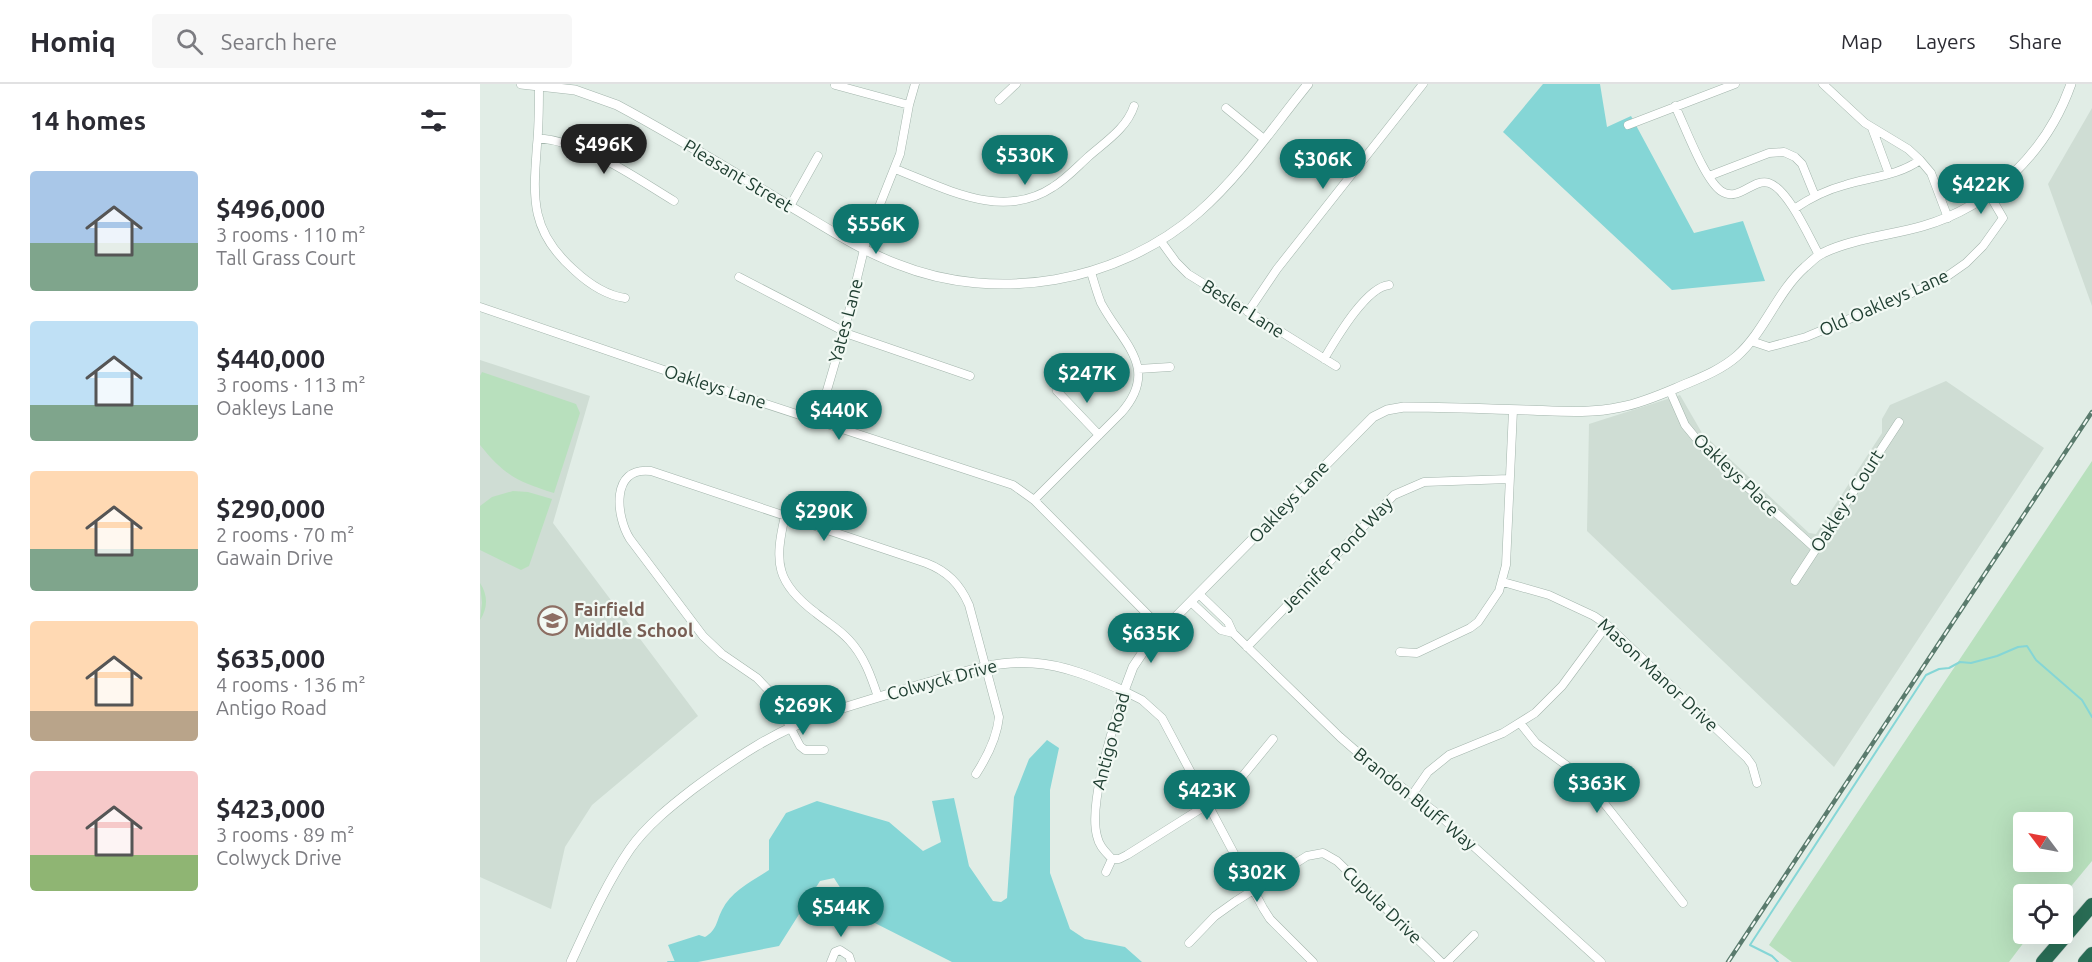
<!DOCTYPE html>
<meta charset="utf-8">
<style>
:root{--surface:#fff;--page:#f7f7f7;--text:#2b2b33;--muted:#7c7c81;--line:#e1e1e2;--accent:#0f766e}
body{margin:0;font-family:Ubuntu,sans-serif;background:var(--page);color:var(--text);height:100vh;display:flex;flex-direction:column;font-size:22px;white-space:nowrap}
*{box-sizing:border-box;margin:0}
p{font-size:20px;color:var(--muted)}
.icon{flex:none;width:33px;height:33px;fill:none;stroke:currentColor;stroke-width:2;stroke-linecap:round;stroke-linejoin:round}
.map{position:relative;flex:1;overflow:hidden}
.panel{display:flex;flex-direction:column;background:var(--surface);width:480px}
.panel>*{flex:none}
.needle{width:39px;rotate:302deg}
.tools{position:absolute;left:1533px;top:728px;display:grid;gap:12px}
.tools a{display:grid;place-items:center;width:60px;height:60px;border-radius:6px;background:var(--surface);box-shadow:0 6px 24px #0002;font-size:30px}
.price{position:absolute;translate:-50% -51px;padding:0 14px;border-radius:21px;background:var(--accent);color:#fff;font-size:20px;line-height:39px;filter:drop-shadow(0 2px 3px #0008)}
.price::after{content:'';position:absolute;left:50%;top:36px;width:18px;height:14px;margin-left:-9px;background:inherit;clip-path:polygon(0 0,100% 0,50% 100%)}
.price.current{background:#222;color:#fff}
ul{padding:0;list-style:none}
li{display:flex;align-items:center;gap:18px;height:150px;padding:0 30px}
li span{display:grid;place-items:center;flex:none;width:168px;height:120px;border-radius:6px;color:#555}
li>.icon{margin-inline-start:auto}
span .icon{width:72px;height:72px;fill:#fffc;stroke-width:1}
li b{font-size:26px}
h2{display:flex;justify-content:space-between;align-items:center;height:72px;padding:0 30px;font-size:26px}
header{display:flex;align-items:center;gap:36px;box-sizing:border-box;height:84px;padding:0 30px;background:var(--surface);border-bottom:2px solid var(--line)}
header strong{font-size:28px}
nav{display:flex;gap:33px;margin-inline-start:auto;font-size:21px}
.search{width:420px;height:54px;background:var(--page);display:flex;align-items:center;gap:15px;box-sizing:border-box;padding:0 21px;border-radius:6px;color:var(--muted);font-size:22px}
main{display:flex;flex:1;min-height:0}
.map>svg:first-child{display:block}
</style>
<header>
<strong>Homiq</strong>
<div class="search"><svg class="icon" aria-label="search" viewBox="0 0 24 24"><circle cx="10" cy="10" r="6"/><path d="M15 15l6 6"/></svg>Search here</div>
<nav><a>Map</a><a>Layers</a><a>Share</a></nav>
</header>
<main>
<section class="panel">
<h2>14 homes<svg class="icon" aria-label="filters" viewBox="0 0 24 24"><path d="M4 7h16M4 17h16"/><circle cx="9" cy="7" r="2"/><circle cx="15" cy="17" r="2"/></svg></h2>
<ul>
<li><span style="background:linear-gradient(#a9c7e8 60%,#7fa58c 0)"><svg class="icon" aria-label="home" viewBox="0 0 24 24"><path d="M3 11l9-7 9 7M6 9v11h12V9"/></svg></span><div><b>$496,000</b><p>3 rooms · 110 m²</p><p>Tall Grass Court</p></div></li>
<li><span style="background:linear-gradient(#bfe0f5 70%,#7fa58c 0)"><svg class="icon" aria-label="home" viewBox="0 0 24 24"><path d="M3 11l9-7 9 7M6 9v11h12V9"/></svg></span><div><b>$440,000</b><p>3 rooms · 113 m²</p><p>Oakleys Lane</p></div></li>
<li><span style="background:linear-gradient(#ffd9b3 65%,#7fa58c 0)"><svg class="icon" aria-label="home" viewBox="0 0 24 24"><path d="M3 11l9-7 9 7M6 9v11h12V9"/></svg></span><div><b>$290,000</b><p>2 rooms · 70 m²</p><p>Gawain Drive</p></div></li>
<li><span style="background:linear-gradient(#ffd9b3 75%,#b9a48a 0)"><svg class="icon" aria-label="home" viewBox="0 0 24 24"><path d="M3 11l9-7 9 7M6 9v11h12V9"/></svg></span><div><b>$635,000</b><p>4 rooms · 136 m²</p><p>Antigo Road</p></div></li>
<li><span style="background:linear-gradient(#f6c9c9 70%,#8fb573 0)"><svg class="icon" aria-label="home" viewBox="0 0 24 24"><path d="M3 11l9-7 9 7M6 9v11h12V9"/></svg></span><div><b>$423,000</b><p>3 rooms · 89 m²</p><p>Colwyck Drive</p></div></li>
</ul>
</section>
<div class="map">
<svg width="1612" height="878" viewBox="0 0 1612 878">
<rect width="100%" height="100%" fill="#e1ede6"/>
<path fill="#cfddd4" d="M1612,24V222L1568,100Z
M0,276L110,312L73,439L218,632L112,721L85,763L71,825L0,793Z
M1466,297L1564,364L1354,683L1107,447L1109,340L1200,311L1222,349L1329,449L1336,450L1402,349V335L1410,321Z"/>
<path fill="#b8e0bd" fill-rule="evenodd" d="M2,288L96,320L100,329L74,409C37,397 25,392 0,361V292Z
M1612,377V777L1583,812L1582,810H1544V849H1551L1529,878H1312L1289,861ZM1544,738H1582V777H1544Z
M33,407L48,408L72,415L49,482L41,486L0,466V422L12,413Z
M0,499C8,511 8,524 0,536L2,519Z"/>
<path fill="#85d6d6" d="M1063,0H1120L1127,43L1151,32L1214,149L1263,137L1285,197L1192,206L1023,48Z
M567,656L579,664L570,706V789L590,845L605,855L645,863L662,878H472L377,830L354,794L340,797L299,862L218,878H195L188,861L219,851L225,853C237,846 236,838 242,826C251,807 272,797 289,786V756L306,729L337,717L409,738L443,767L461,758L452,717L474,714L489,782L513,817L521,818L527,814L534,713L549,675Z"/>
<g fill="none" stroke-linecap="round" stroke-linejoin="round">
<path stroke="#85d6d6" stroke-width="2" d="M188,878H195
M1298,878L1292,872L1270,861L1446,591L1459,585L1469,584L1480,578L1491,579L1517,572L1538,563L1547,562L1556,576L1602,616L1612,633"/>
<defs>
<path id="minor" d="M1343,0L1385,39L1428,65L1440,76L1451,89L1468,134
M355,1L429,21
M59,2C59,22 59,42 57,61C53,115 50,147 94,186C109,200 125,211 145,214
M519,16L536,0
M1195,22C1205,42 1224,95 1241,107C1259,119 1272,94 1289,99C1308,105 1329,153 1339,171
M746,24L784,55
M1148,41L1255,0
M1392,44L1409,90
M58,54C108,59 151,91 194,117
M415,85C465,104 522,137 573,103C586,95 597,83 608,73C625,58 647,44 654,22
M1229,92L1289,69L1304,68L1315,73L1322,80L1335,112
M310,122L338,72
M1314,125C1330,114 1346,106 1365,101C1390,93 1418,92 1440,76
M680,156L696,178L708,190L856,282
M259,193L371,251L490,292
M0,223L213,296L533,401L554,416L683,546
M768,228L797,185L943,0
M1271,257L1289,263L1326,253L1446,203L1466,193L1486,179L1503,162L1523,134L1509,110
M844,275C856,255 886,203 909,201
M658,285L690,283
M577,307L619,351
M1190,307L1205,341L1224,364L1336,465
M338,337L364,248L387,153L420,70L429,21L435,0
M554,416L641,329C681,284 642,259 621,219C617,209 614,198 611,188
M305,432C294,479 296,499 336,529C347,538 359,545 369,556C384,572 391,592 398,613
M1315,497L1419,338
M1023,498L1069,511L1114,532L1127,541L1267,674L1272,681L1277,699
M711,518L741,546L753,549L748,538L719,510
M753,549L860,653L891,680L958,730L1121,878
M767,563L914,411L944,398L1029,395
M920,568L937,569L990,544L998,538L1019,507L1026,481L1033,326
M1040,639L1056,659L1105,695L1203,819
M344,666H325L320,662L294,612L277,594L242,570L223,552L150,455C136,433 130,382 171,387L446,479C467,487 480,500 489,521L519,633C517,653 507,673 496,690
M932,711L948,688L969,671L1023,649L1055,629L1082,602L1127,541
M632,775C625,767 619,762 617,752C608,719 634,641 644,607L662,616L682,634L783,824L790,835L833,878
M626,788L632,775H639L647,771L752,705L793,655
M709,859L735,832L756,817L827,772L843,769L857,777L961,878
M351,878L355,868L360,866L369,872L371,878
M967,878L994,851"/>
<path id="tertiary" d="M41,0L95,6L137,21C197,53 255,89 313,124C347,144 380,166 417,180C517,220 638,199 719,128C761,91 793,43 828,0
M91,878C109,839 126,800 150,765C167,741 191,722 213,705C255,674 295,647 344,630C379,619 414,608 450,598C483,588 517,576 553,579C585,581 615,594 644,607L653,583L667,562L893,333L907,326L924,323C965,323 1006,325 1047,326C1078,327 1110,330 1141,323C1162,319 1182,310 1201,302C1220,294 1241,286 1257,272C1285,247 1297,208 1325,183C1331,178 1336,172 1343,169C1371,155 1412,151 1443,142C1512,122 1567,68 1591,0"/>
<path id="motorway" d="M1563,878L1612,821
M1605,878L1612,870"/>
</defs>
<use href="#minor" stroke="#a3b5ac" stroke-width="9"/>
<use href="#tertiary" stroke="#a3b5ac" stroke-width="10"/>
<use href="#motorway" stroke="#c1c9c6" stroke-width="15"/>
<use href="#minor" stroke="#fff" stroke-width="8"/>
<use href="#tertiary" stroke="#fff" stroke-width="9"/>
<use href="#motorway" stroke="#296d55" stroke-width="14"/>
<defs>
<path id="rail" d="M1248,878L1612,328"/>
</defs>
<use href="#rail" stroke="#5a7b6d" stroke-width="4.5"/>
<use href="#rail" stroke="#f2f9f4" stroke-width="2" stroke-dasharray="7" stroke-linecap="butt"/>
</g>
<defs>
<symbol id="school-ring" viewBox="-11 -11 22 22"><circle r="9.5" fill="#f2f9f4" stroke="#8d6e63" stroke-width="1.5"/><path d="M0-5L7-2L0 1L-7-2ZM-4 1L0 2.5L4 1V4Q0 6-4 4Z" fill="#8d6e63"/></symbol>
</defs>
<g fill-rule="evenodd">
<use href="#school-ring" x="56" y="520" width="33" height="33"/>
</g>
<g text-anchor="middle" stroke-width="4.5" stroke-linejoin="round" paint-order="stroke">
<g font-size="18" fill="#203f32" stroke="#f2f9f4">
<text transform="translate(258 92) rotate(31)" y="6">Pleasant Street</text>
<text transform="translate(1404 219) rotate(-24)" y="6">Old Oakleys Lane</text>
<text transform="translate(763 225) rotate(32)" y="6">Besler Lane</text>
<text transform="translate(366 237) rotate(-75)" y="6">Yates Lane</text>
<text transform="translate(235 303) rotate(18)" y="6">Oakleys Lane</text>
<text transform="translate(1256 391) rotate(44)" y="6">Oakleys Place</text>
<text transform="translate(1367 417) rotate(-57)" y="6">Oakley's Court</text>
<text transform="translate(809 418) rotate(-46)" y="6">Oakleys Lane</text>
<text transform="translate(857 471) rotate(-46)" y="6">Jennifer Pond Way</text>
<text transform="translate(1178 591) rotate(43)" y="6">Mason Manor Drive</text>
<text transform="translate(462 596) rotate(-15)" y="6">Colwyck Drive</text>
<text transform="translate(631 657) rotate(-75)" y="6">Antigo Road</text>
<text transform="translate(935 715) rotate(39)" y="6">Brandon Bluff Way</text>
<text transform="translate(902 821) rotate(44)" y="6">Cupula Drive</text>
</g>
<g font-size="18" font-weight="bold" fill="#785e54" stroke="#f2f9f4" text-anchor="start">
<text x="94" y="532">Fairfield<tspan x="94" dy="21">Middle School</tspan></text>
</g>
</g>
</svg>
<div class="tools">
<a><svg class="needle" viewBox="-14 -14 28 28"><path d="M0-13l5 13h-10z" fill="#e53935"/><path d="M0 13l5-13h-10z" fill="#7c7c81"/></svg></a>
<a><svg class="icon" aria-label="locate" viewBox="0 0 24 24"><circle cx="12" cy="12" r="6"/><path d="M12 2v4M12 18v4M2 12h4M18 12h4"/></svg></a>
</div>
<b class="price current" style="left:124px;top:91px">$496K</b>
<b class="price" style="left:545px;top:102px">$530K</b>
<b class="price" style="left:843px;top:106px">$306K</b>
<b class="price" style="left:1501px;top:131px">$422K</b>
<b class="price" style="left:396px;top:171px">$556K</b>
<b class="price" style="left:607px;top:320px">$247K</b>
<b class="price" style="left:359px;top:357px">$440K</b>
<b class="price" style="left:344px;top:458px">$290K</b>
<b class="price" style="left:671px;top:580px">$635K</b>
<b class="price" style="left:323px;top:652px">$269K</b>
<b class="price" style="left:1117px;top:730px">$363K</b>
<b class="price" style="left:727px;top:737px">$423K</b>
<b class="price" style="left:777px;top:819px">$302K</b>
<b class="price" style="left:361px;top:854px">$544K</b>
</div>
</main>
